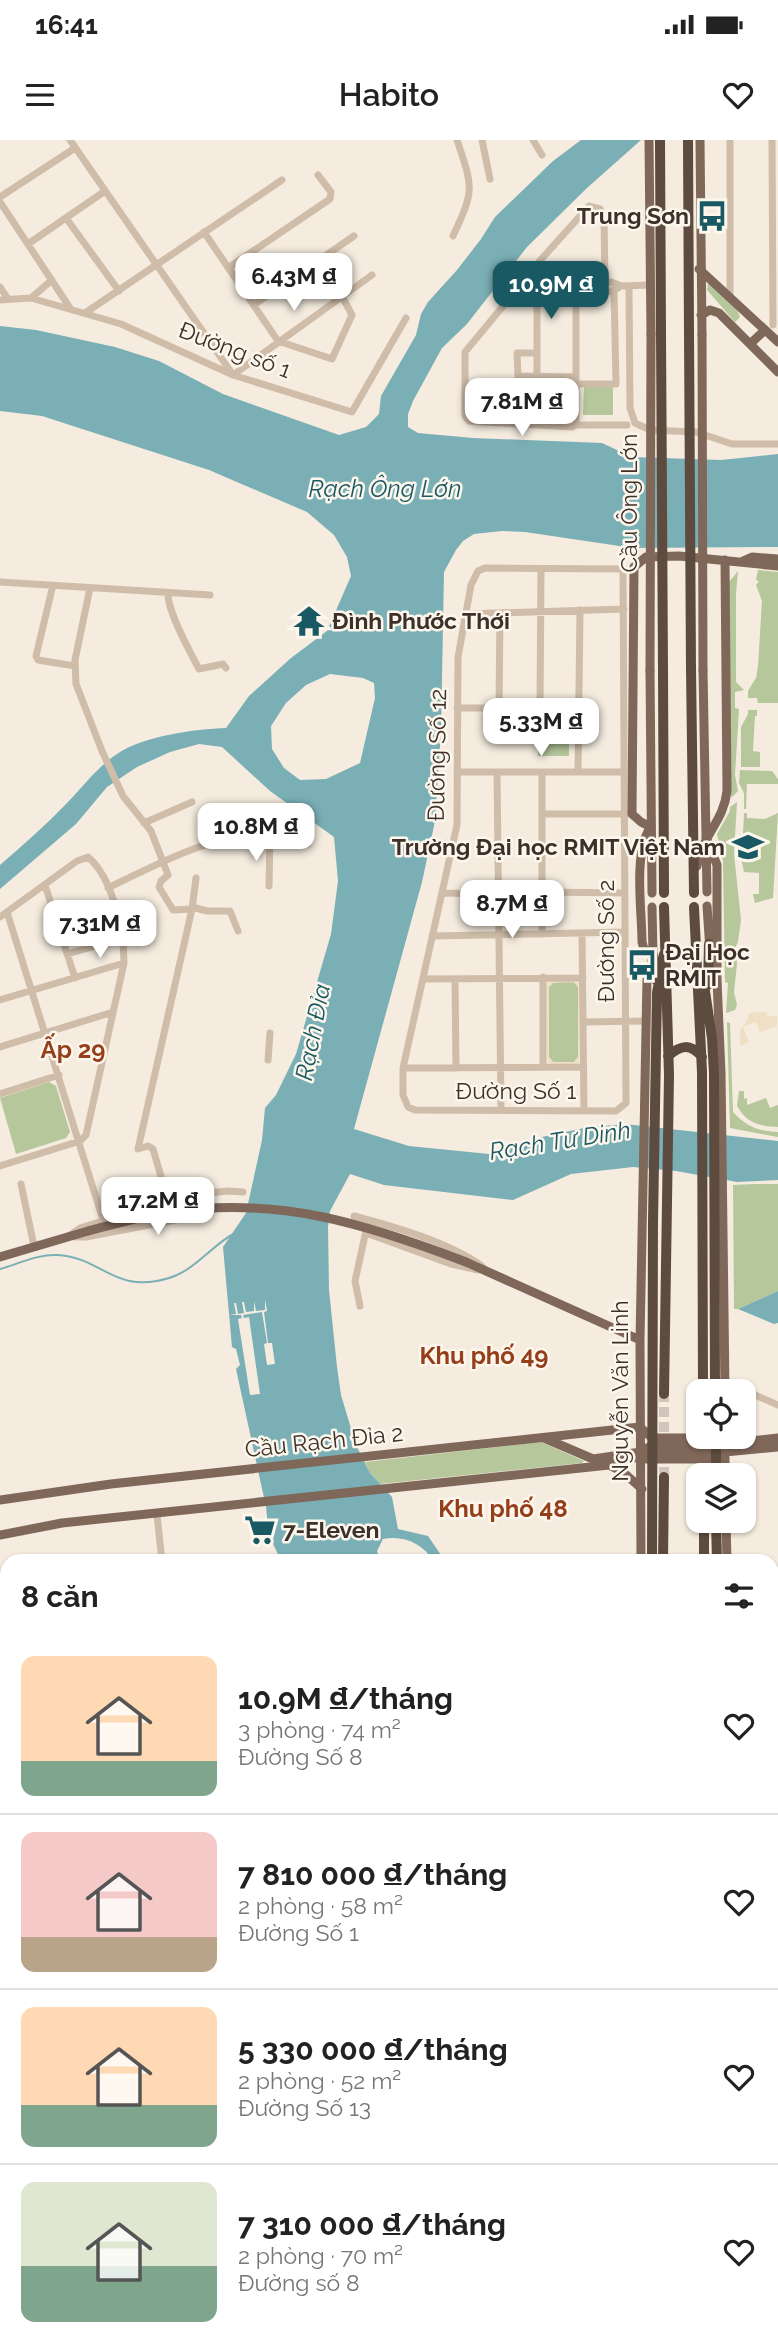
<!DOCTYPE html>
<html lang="vi">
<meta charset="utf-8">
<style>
:root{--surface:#fff;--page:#f6f6f6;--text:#222;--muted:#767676;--line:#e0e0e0;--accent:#195963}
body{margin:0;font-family:Raleway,sans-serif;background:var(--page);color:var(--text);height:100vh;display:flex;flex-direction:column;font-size:26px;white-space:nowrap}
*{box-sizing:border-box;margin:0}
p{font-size:23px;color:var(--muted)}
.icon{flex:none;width:38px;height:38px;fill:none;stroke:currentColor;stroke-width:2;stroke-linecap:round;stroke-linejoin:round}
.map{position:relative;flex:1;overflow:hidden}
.drawer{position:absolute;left:0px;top:1414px;width:779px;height:798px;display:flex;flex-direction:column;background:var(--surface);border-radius:21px 21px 0 0;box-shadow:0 2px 5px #0004}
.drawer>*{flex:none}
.tools{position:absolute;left:686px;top:1239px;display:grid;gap:14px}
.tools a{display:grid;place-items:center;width:70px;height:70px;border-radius:14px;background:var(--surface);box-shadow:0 2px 5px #0004;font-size:35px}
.price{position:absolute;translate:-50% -60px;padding:0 16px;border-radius:14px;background:#fff;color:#222;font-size:23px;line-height:46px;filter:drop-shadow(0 2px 4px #0008)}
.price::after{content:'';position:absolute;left:50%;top:42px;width:21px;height:16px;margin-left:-10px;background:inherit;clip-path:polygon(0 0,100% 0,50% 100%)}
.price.selected{background:var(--accent);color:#fff}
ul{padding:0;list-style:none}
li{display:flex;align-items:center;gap:21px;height:175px;padding:0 21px}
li+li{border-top:2px solid var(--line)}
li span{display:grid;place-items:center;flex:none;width:196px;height:140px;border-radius:14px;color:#555}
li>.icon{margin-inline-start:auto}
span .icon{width:84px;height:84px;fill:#fffc;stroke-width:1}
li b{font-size:30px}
h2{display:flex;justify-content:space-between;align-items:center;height:84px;padding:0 21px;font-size:30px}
.status{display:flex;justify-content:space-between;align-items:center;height:49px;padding:0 35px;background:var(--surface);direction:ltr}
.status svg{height:19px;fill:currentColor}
header{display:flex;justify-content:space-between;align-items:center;height:91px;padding:0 21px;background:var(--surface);font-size:32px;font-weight:600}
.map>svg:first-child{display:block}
</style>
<div class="status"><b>16:41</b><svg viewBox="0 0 49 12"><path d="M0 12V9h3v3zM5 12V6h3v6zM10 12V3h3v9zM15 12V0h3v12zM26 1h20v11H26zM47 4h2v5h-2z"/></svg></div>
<header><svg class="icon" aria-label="menu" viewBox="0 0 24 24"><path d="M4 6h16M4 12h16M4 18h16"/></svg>Habito<svg class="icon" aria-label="heart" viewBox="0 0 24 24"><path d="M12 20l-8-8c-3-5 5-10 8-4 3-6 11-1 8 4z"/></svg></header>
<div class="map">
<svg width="778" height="2212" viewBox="0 0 778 2212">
<rect width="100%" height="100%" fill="#f5ecdf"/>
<path fill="#b6c79c" d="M708,143H710L737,170L740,177L735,182L707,150Z
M584,245L613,246V275H583Z
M758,430L778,432V563H758L757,558H748V551L756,538L758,526L762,461L756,445L759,441L756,440Z
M738,431L736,454V542L744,550L735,552V568L739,569L735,635L738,651L732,657L730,656L729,442Z
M748,570H757V576H755L753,611L760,612V627H741V587L748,574Z
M569,599V616H538V600Z
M740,630L772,631L778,639V644H747L746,669H744V653L739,643Z
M737,662L734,714L741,780L738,802L735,808L737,824L734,852L737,865L735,870L726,873L728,843L725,842L723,721L717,694L730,671V667Z
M744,673H747V678L765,679L778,673L773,758L755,763L753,754H759V733L744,732L738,704L739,695L743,694Z
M552,842H574L578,847V917L574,922H553L549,917V847Z
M727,882L730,883L733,972C747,987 758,991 778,992V997L730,988Z
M49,942L56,946L70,992L66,998L16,1014L0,958Z
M739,951H744V959L747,958V965L766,958L770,968L778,965V987C758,986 747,983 737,966Z
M754,1044H778V1151L738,1169H734L733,1045Z
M541,1302L584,1321L582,1323L380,1344L370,1333L365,1322Z"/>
<path fill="#efdfc4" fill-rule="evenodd" d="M548,841L580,843L579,925H551L547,921L546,845ZM574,842L578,847V917L574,922H553L549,917V847L553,843Z
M760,872H766L767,876H777V886L760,892L756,882L743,887L749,902L740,906V890L747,881L749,873Z
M772,1817H778V1873L772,1874V1826L775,1827L777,1824L775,1821L772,1822Z"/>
<path fill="#7aafb6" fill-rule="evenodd" d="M581,0H641L587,48L527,107L467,184L442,208L413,261L408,274V287L418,293L473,298L602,303L632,317L721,320L778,314V407L633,408L525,392L502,391L474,394L463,401L456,410L444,432L441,591L435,681L422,742L354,989L409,1006L489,1014L542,997L584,988L625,984L778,1001V1040L737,1042L676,1031L633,1027L571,1034L513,1060L384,1045L350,1034L330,1071L328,1087L329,1150L337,1227L341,1255L356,1305L370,1333L392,1357L398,1389L428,1396L445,1421H433C423,1403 403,1395 383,1399L377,1411L380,1421H281L269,1395L266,1367L236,1229L240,1225L236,1209L232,1207L223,1107L246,1073L262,1000L265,968L276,955L296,914L331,794L338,741L334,697L270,651L222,607L199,604L170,612L137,627L107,647L76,684L0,749V725C23,705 46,685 67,663C83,647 98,626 117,614C143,596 195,589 226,588L249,556L291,518L327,491L351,436L347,417L334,395L307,372L209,330L42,276L0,271V186L36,190L115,207L159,221L223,254L339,295L366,287L379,274L381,256L416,195L421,174L428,162L457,130L481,99L495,77L553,21ZM330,534L363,538L374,543L375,558L360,623L326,639L300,640L284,628L272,609L271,586L286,563L306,545Z
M778,1151V1183L774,1184L738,1169Z
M7,1901V2003L0,2004V1902Z"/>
<path fill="#f5ecdf" d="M265,1159L267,1171L264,1172L268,1203H272L275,1224L267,1225L264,1204L267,1203L262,1172L243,1175L244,1178L249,1177L260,1254L250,1255L238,1179L242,1178L241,1175H229L236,1174L234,1163H236L238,1174L244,1173L242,1162H244L246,1172L254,1171V1161L256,1171L265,1170Z"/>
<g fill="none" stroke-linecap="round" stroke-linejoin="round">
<path stroke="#7aafb6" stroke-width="2" d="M0,1129C18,1124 38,1114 57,1115C102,1117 114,1155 169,1138C194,1131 212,1105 235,1093"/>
<path stroke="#d0c6bb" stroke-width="10" stroke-dasharray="10 5" stroke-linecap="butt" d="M703,1335V1310
M664,1337V1254"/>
<path stroke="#cfbda9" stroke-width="7" d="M70,0L233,235L372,135
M482,0L490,39
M533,0L542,15
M772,0L773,185
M0,57L75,8
M0,62L70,168
M66,78L119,151
M204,92L278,201L332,219L352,175L342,156
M453,96C475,49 473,48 457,0
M28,104L105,51
M228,128L330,59L331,52L318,35
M605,142L604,76L600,69L589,66L537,124L529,128L517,139L514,153L465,212V276L469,281L572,287L576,285H627
M537,143L611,142L622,146L651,145
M629,146L630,268L635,283L650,290L696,292L732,304H778
M0,147L8,159
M576,152V285
M514,153L611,151L618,148
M730,157V0
M31,158L52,140
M0,160L31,158L121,184L233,235L352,272L406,178
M255,164L354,96
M85,173L282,40
M537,213H517L518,236L576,237
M537,237V124
M576,244H616L614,150
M485,428L623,429L626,963L616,971L415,970L408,967L403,955V928L457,685L458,517L471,445L478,431Z
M0,442L210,455
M53,445L36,516L38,520L75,526
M90,448L75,520L76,544L102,611L123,656L151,691L168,735L161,741L159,747L173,770L192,769L138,1009L148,1006L153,1009L169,1064
M168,453C167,471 190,512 199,529L223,524L226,528
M465,474L624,469
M457,568H579
M499,568L500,473
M540,568L541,429
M457,632H624
M497,632L501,969
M578,632L580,470
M542,674H629
M144,683L192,662
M45,745L75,838
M269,746L270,695
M108,748C151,727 222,689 271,695C283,696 296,701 308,704
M542,752L625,753
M442,753L498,754
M192,767L207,771H230L238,791
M192,769L196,738
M7,772L103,1080
M0,777L77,721L88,717C113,738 124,792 124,823L86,995L80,1001L0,1026
M582,793L584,971
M542,794V632
M432,796L625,792
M67,814L124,798
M543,837V926
M423,839L583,838
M455,839L456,928
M0,860L124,823
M583,882L646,881
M0,907L113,872
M268,920L270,893
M403,928L583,927
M0,954L59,935
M21,1044L34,1106
M354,1076C395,1087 448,1102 482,1126
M366,1093L451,1124L478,1130
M70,1095L80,1088L109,1079L209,1053L228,1051L243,1052
M75,1097H86L201,1075L205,1070L200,1057
M360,1166L355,1141L366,1091
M725,1242L778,1265
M157,1375L162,1421
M0,1438L7,1457
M0,1507L7,1505
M772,1624L778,1636
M772,1650L778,1649
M0,1656L7,1655
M772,1683L778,1695
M0,1775L7,1855
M0,1865H7
M773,1896L774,2064
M171,2205L177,2212
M203,2205V2212
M244,2205V2212
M289,2205V2212
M331,2205V2212
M376,2205V2212
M463,2205V2212
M475,2205V2212
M560,2205V2212
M156,2212L164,2205
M602,2212V2205"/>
<path stroke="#7f6859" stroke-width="9" d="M649,0L651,194
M700,0L702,195
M699,129L778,202
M701,175L710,170L719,173L778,232
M750,204L765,190
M743,421L752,417L778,419
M703,530L707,752
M650,531L652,753
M651,687L641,682L632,674L634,427L646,417L679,416L778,426
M650,688C633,715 642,770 642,802L644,809L653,815
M706,697L717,725V840L721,933L725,1251
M697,726C702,695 724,681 727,651L725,420
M707,766L710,811
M0,1117L88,1091
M466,1122L640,1200
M725,1297V1335
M544,1298L593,1319L641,1312L652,1305L725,1304L778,1298
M646,1319H716L722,1315
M609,1325L623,1332L642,1349
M0,1360L111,1344L640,1287L652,1298H716L725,1304
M726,1381L727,1421
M0,1395L62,1383L609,1325L652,1313L725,1312L778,1307
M641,1421L640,1200L647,839L653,815L652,767
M646,2205V2212
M732,2205V2212
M86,2212L93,2205"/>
<path stroke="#5e4b3f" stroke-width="10" d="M660,0L661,194
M688,0L689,194
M663,530L664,753
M691,530L694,753
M664,767L669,935L664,1254
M694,767L702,932L703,1251
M653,815L656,840
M703,838L712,898L714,933L715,1251
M708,845L709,804
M668,916C681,905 690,903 702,917
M716,1297V1335
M704,1381V1421
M716,1381L717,1421
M652,1421L653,1081L657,853L664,814
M663,1421L664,1337
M656,2205V2212
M667,2205V2212
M723,2205V2212
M710,2212V2205"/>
<path stroke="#7f6859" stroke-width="9" d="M702,195L703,530
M650,531L651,194
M88,1091C115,1084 143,1076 171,1072C279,1056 367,1084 466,1122"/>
<path stroke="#5e4b3f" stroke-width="10" d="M661,194L663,530
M689,194L691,530"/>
</g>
<defs>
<symbol id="bus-bare" viewBox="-9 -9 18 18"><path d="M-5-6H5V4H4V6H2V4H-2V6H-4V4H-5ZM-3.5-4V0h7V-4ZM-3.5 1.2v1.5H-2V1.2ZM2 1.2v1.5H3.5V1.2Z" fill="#195963" stroke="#fcf6ec" stroke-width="2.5" paint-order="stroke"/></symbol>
<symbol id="temple-bare" viewBox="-9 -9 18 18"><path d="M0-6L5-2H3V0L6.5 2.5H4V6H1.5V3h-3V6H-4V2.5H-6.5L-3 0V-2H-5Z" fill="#195963" stroke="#fcf6ec" stroke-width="2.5" paint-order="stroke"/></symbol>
<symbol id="university-bare" viewBox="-9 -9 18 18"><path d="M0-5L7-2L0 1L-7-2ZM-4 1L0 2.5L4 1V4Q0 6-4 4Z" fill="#195963" stroke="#fcf6ec" stroke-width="2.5" paint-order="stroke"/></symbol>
<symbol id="supermarket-bare" viewBox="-9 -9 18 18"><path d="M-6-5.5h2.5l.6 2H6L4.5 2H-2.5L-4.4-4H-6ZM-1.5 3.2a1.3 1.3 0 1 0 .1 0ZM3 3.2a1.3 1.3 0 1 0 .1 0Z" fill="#195963" stroke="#fcf6ec" stroke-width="2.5" paint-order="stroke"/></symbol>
</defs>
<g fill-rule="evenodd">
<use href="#bus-bare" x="690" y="54" width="44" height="44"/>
<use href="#temple-bare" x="287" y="459" width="44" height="44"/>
<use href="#university-bare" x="726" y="685" width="44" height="44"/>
<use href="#bus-bare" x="620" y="803" width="44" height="44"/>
<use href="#supermarket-bare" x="238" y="1368" width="44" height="44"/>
</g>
<g text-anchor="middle" stroke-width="5" stroke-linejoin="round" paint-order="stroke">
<g font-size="23" font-weight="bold" fill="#3c3029" stroke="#fcf6ec" text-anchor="start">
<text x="689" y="84" text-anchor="end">Trung Sơn</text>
<text x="332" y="489">Đình Phước Thới</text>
<text x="725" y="715" text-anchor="end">Trường Đại học RMIT Việt Nam</text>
<text x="665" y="820">Đại Học<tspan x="665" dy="26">RMIT</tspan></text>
<text x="283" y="1398">7-Eleven</text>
</g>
<g font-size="23" fill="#3c3029" stroke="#fcf6ec">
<text transform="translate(235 210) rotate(21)" y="8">Đường số 1</text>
<text transform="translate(629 363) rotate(-90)" y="8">Cầu Ông Lớn</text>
<text transform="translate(437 615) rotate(-89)" y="8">Đường Số 12</text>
<text transform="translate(606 801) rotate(-90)" y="8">Đường Số 2</text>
<text x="516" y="959">Đường Số 1</text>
<text transform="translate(620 1251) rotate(-90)" y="8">Nguyễn Văn Linh</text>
<text transform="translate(324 1301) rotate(-6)" y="8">Cầu Rạch Đỉa 2</text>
</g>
<g font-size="24" font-style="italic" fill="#195963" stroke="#fcf6ec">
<text x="385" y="357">Rạch Ông Lớn</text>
<text transform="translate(313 892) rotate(-79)" y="8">Rạch Đỉa</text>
<text transform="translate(560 1001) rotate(-9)" y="8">Rạch Tư Dinh</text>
</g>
<g font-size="24" font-weight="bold" fill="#943f19" stroke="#fcf6ec">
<text x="73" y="918">Ấp 29</text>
<text x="484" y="1224">Khu phố 49</text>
<text x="503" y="1377">Khu phố 48</text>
</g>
</g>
</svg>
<div class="tools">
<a><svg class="icon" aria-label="locate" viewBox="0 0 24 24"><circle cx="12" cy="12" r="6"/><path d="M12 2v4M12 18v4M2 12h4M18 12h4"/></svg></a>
<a><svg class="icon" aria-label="layers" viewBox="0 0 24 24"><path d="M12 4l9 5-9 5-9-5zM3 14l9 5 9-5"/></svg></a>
</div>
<b class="price" style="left:294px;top:173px">6.43M ₫</b>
<b class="price selected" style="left:551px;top:181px">10.9M ₫</b>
<b class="price" style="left:522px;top:298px">7.81M ₫</b>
<b class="price" style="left:541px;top:618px">5.33M ₫</b>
<b class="price" style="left:256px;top:723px">10.8M ₫</b>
<b class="price" style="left:512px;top:800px">8.7M ₫</b>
<b class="price" style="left:100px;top:820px">7.31M ₫</b>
<b class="price" style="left:158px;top:1097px">17.2M ₫</b>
<section class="drawer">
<h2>8 căn<svg class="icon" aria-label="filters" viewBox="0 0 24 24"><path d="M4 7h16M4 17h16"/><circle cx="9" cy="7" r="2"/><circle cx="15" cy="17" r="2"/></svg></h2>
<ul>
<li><span style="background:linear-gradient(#ffd9b3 75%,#7fa58c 0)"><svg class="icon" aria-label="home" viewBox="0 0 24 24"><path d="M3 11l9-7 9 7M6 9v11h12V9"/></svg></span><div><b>10.9M ₫/tháng</b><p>3 phòng · 74 m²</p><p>Đường Số 8</p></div><svg class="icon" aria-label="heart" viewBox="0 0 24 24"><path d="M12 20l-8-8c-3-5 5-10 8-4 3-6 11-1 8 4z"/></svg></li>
<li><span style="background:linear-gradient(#f6c9c9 75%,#b9a48a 0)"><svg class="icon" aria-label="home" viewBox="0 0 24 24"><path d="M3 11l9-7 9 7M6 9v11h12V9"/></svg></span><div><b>7 810 000 ₫/tháng</b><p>2 phòng · 58 m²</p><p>Đường Số 1</p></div><svg class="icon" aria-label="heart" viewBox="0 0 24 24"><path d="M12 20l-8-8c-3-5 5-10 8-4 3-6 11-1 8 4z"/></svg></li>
<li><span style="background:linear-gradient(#ffd9b3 70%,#7fa58c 0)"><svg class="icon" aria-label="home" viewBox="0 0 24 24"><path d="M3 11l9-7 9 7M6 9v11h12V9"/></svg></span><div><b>5 330 000 ₫/tháng</b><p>2 phòng · 52 m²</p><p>Đường Số 13</p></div><svg class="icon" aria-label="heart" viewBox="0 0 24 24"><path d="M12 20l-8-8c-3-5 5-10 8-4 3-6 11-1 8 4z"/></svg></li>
<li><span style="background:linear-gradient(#dfe7d0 60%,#7fa58c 0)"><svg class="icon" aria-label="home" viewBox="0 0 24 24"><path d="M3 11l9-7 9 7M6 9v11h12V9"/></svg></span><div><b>7 310 000 ₫/tháng</b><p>2 phòng · 70 m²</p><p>Đường số 8</p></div><svg class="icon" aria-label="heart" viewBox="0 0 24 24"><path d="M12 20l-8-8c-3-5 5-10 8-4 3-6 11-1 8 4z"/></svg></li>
</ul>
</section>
</div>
